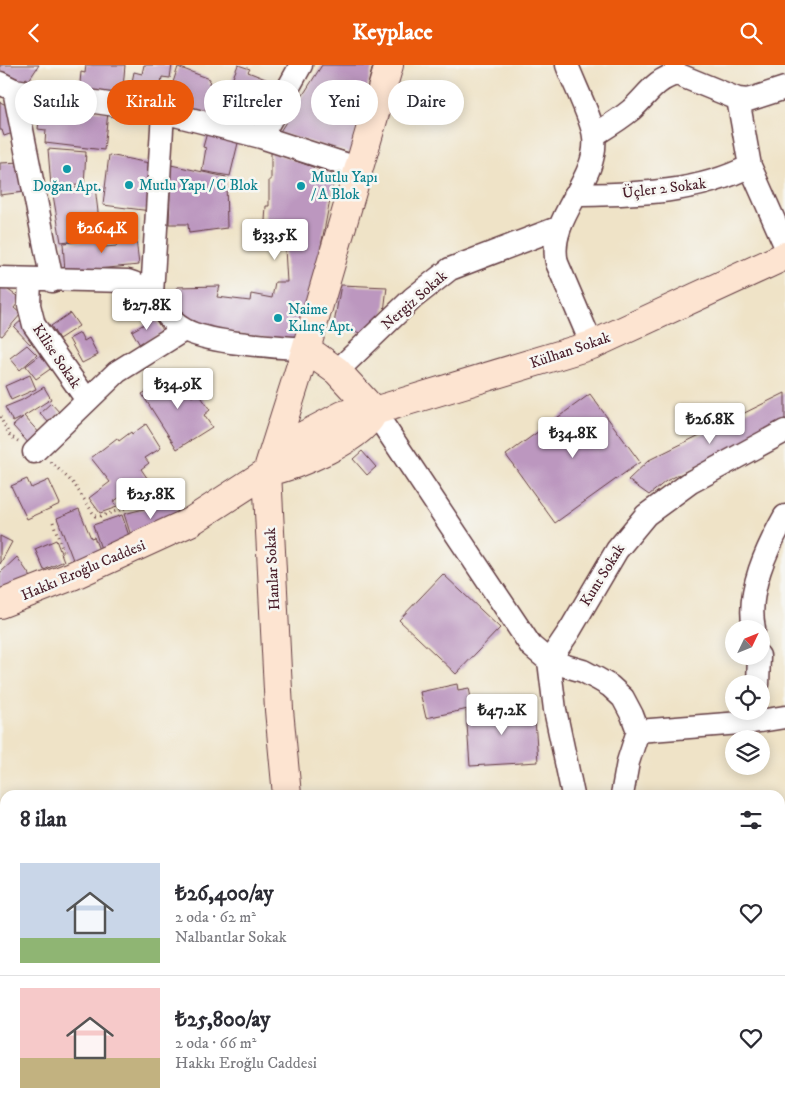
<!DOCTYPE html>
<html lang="tr">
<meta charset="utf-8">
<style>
:root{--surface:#fff;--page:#f2f2f3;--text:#2b2b33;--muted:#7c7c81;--line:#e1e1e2;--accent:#ea580c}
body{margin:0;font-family:"IM FELL DW Pica",serif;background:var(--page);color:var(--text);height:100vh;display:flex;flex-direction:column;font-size:19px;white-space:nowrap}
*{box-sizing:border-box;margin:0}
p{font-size:16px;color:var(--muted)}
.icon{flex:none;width:28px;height:28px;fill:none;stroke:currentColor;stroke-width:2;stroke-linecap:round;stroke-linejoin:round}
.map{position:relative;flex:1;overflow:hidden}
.side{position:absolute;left:0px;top:725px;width:785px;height:320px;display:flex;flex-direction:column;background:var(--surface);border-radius:15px 15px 0 0;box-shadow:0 2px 12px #0003}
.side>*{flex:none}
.hud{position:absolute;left:15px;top:15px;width:500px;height:45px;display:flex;gap:10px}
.needle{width:32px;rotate:47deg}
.buttons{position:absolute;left:725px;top:555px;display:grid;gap:10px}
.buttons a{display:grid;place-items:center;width:45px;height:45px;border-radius:50%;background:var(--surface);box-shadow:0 2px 12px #0003;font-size:25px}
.price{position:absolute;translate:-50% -42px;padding:0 11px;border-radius:5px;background:#fff;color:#222;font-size:16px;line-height:32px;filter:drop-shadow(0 1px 2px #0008)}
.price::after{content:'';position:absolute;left:50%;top:30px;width:15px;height:11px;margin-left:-8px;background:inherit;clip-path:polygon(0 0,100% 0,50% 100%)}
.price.active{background:var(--accent);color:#fff}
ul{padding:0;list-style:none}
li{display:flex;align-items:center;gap:15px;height:125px;padding:0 20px}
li+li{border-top:1px solid var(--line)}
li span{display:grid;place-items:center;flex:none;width:140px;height:100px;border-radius:0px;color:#555}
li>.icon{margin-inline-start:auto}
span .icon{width:60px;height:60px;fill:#fffc;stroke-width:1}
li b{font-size:21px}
h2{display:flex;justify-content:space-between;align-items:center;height:60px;padding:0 20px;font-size:21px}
.tag{padding:0 18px;border-radius:22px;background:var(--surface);box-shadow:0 2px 12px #0003;font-size:18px;line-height:45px}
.tag.active{background:var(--accent);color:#fff}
header{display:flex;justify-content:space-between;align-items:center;height:65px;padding:0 20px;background:var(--accent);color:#fff;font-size:22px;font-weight:800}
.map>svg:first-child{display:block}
</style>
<header><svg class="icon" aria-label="back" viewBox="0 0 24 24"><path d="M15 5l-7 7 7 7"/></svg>Keyplace<svg class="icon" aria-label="search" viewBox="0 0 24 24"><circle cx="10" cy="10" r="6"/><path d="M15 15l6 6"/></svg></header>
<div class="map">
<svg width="785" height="1045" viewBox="0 0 785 1045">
<rect width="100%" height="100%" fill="#f6f6f2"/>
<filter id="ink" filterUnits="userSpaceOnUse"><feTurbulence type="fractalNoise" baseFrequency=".02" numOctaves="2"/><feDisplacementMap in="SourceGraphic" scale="10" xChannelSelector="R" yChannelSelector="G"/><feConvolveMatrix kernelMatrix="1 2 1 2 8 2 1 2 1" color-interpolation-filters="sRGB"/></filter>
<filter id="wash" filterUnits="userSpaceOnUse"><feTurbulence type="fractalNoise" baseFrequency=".0096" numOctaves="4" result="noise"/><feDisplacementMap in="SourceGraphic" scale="20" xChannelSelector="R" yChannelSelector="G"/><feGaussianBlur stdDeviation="1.12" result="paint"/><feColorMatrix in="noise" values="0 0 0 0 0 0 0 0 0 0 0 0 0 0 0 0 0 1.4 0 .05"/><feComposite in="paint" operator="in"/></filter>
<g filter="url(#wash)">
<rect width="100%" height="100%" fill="#efe3c7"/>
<g id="blocks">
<path fill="#bc97bf" d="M0,0H39L29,15L26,13L22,19L0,6Z
M86,0H125L122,34L79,29L81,7L85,8Z
M144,0H172L170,13L162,12L158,37L129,32L134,7L142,9Z
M238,0L250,4L248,7L278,19L259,62L222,46L235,16L232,15Z
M322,0H373L350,88L279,68Z
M178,2L210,14L209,19L218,22L209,50L167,36Z
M0,37L12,43L16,67L4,71L2,65H0Z
M41,39L108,47L104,85L45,78L46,65L38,64Z
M208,64L239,74L230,111L202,106L206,83L203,82Z
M48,84L86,87L84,120L51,121Z
M271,87L335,110L321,181L305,279L199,263L181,253L183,246L178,245L177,222L220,221L217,232L250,236L251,229L272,233L275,217H287L285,184H265V178H263L264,165H266L267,156H265L266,141H269V115H271Z
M109,90L154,99L151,146L103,140Z
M22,97L24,127L0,130V98Z
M171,100L226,112L227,163L189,168L188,159H169Z
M95,122L101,172L61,177L52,124Z
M135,165L139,200L65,207L63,178L104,174L105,182L117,181L116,167Z
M1,220L21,234L14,243L21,249L2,271L0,270Z
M341,220L387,222L383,255L363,268L333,264Z
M70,248L79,261L59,274L51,261Z
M155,253L163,267L140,280L132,266Z
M23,254L38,271L30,279L14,262Z
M80,268L84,276L89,273L98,290L82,298L69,274Z
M27,280L37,290L20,305L10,293Z
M46,286L56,300L36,314L26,301Z
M177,307L192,332L198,327L210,345L204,350L212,362L177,384L142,329Z
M30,310L36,324L11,335L5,321Z
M44,322L51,334L24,351L42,371L31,381L13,361L23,352L13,357L5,342L22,335Z
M785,328V358L666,416L649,430L628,415L649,395Z
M590,329L640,397L555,458L506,390Z
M51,338L60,348L49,358L40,348Z
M146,359L161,383L145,393L149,398L141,404L154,423L125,439L120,432L113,437L117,442L100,448L89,433L110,417L91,393L117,373L119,376L131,367L132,369Z
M362,386L376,402L367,410L353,394Z
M27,414L31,423L49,415L60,439L27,454L11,421Z
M167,438L174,440L182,453L133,477L124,449Z
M79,444L91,473L94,472L101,490L75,500L57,453Z
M122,450L131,477L102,487L93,460Z
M0,471L12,477L0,499Z
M56,475L64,496L44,505L35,484Z
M17,492L31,512L0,525V508Z
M443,509L500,563L456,609L399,555Z
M457,619L458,625L469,623L473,643L426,653L420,627Z
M534,641L538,697L470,701L466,646Z
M785,963V994L780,995V964Z"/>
</g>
</g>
<g filter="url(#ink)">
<use href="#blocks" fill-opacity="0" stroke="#633c42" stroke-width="1"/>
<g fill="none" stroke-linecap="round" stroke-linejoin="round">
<defs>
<path id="street" d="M567,0C573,17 593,56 594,72C599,116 546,153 557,198L592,280
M0,18L14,25L163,47L261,72L360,104
M14,25L52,216
M738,34L750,101L785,180
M594,70C607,62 619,55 631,45C647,31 655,14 677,9L738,34L748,35L785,23
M261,72L301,0
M575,130C635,129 696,129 750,101
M0,213L128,216C157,224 160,252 185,265C212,279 274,281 306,284
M30,215L29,240L34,260L87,335
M152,229L163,47
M337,306L413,233L450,204L560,162
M374,346L531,581L549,596L583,606L598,614L610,621L623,633L632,650L638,666L628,697L622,730
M34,387L117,307L184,265
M754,564C746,526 767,483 785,451
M758,619L759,591
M753,657L785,652
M638,666L753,657L755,646
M573,730L555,645L549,596L570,565L617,485L646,450L691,417L785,366
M780,843L785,845
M180,1040L182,1045
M230,1040L236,1045
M32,1045L38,1040
M346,1045L347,1040"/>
<path id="secondary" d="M306,284L337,306L374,346L592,280L785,191
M0,539L72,511L190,457L267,407L295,375L343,350L353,347L374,346C365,374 295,401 267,407
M287,730L279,645L267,407L306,284L389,0
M780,936H785"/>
</defs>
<use href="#street" stroke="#633c42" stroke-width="25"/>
<use href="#secondary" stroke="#633c42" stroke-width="30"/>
<path stroke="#633c42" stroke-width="3" stroke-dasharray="1 4" stroke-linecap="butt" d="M0,352L10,371L18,376
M51,397L74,419L95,451H101L165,431L173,430L180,437
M53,457L64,489"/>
<use href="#street" stroke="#fff" stroke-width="22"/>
<use href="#secondary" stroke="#fde4d1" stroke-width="28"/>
</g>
</g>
<g fill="#0f9aa8" stroke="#f6f6f2" stroke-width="2">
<circle cx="67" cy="104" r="5"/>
<circle cx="129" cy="120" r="5"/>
<circle cx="301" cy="121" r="5"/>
<circle cx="278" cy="253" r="5"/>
</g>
<g text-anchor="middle" stroke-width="5" stroke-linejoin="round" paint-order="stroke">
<g font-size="15" fill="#0d838f" stroke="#f6f6f2" text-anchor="start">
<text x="311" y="117">Mutlu Yapı<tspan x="311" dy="17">/ A Blok</tspan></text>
<text x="139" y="125">Mutlu Yapı / C Blok</text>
<text x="67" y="126" text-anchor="middle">Doğan Apt.</text>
<text x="288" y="249">Naime<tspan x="288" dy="17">Kılınç Apt.</tspan></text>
</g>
<g font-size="15" fill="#4a1f2b" stroke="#f6f6f2">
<text transform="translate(664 123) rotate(-7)" y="5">Üçler 2 Sokak</text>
<text transform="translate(414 235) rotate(-41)" y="5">Nergiz Sokak</text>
<text transform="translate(570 285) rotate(-19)" y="5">Külhan Sokak</text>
<text transform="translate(57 291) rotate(56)" y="5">Kilise Sokak</text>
<text transform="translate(272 504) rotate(-93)" y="5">Hanlar Sokak</text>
<text transform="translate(83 505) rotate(-23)" y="5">Hakkı Eroğlu Caddesi</text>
<text transform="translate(602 510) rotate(-58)" y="5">Kunt Sokak</text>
</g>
</g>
</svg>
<div class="buttons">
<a><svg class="needle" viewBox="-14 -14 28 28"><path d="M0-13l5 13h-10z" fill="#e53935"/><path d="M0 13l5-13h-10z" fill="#7c7c81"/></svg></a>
<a><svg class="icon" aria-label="locate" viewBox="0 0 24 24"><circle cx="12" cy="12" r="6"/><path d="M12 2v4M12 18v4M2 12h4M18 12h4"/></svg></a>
<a><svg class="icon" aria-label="layers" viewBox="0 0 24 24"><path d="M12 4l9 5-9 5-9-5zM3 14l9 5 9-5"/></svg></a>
</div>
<b class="price active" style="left:102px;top:189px">₺26.4K</b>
<b class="price" style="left:275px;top:196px">₺33.5K</b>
<b class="price" style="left:147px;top:266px">₺27.8K</b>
<b class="price" style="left:178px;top:345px">₺34.9K</b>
<b class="price" style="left:710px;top:380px">₺26.8K</b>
<b class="price" style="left:573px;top:394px">₺34.8K</b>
<b class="price" style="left:151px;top:455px">₺25.8K</b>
<b class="price" style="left:502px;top:671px">₺47.2K</b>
<div class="hud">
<a class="tag">Satılık</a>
<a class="tag active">Kiralık</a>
<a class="tag">Filtreler</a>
<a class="tag">Yeni</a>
<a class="tag">Daire</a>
</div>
<section class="side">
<h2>8 ilan<svg class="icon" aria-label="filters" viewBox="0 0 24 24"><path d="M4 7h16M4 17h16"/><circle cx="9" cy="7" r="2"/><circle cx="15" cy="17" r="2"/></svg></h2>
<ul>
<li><span style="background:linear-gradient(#c9d6e8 75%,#8fb573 0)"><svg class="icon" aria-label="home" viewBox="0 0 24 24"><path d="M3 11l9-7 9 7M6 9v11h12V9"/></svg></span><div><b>₺26,400/ay</b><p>2 oda · 62 m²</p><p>Nalbantlar Sokak</p></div><svg class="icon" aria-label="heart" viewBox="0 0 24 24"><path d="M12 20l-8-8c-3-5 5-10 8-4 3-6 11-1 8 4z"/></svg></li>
<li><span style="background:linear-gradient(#f6c9c9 70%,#c2b280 0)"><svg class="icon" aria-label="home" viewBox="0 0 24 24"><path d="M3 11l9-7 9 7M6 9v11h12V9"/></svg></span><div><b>₺25,800/ay</b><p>2 oda · 66 m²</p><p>Hakkı Eroğlu Caddesi</p></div><svg class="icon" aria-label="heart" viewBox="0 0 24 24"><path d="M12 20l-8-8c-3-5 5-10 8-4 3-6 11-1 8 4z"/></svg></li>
</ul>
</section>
</div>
